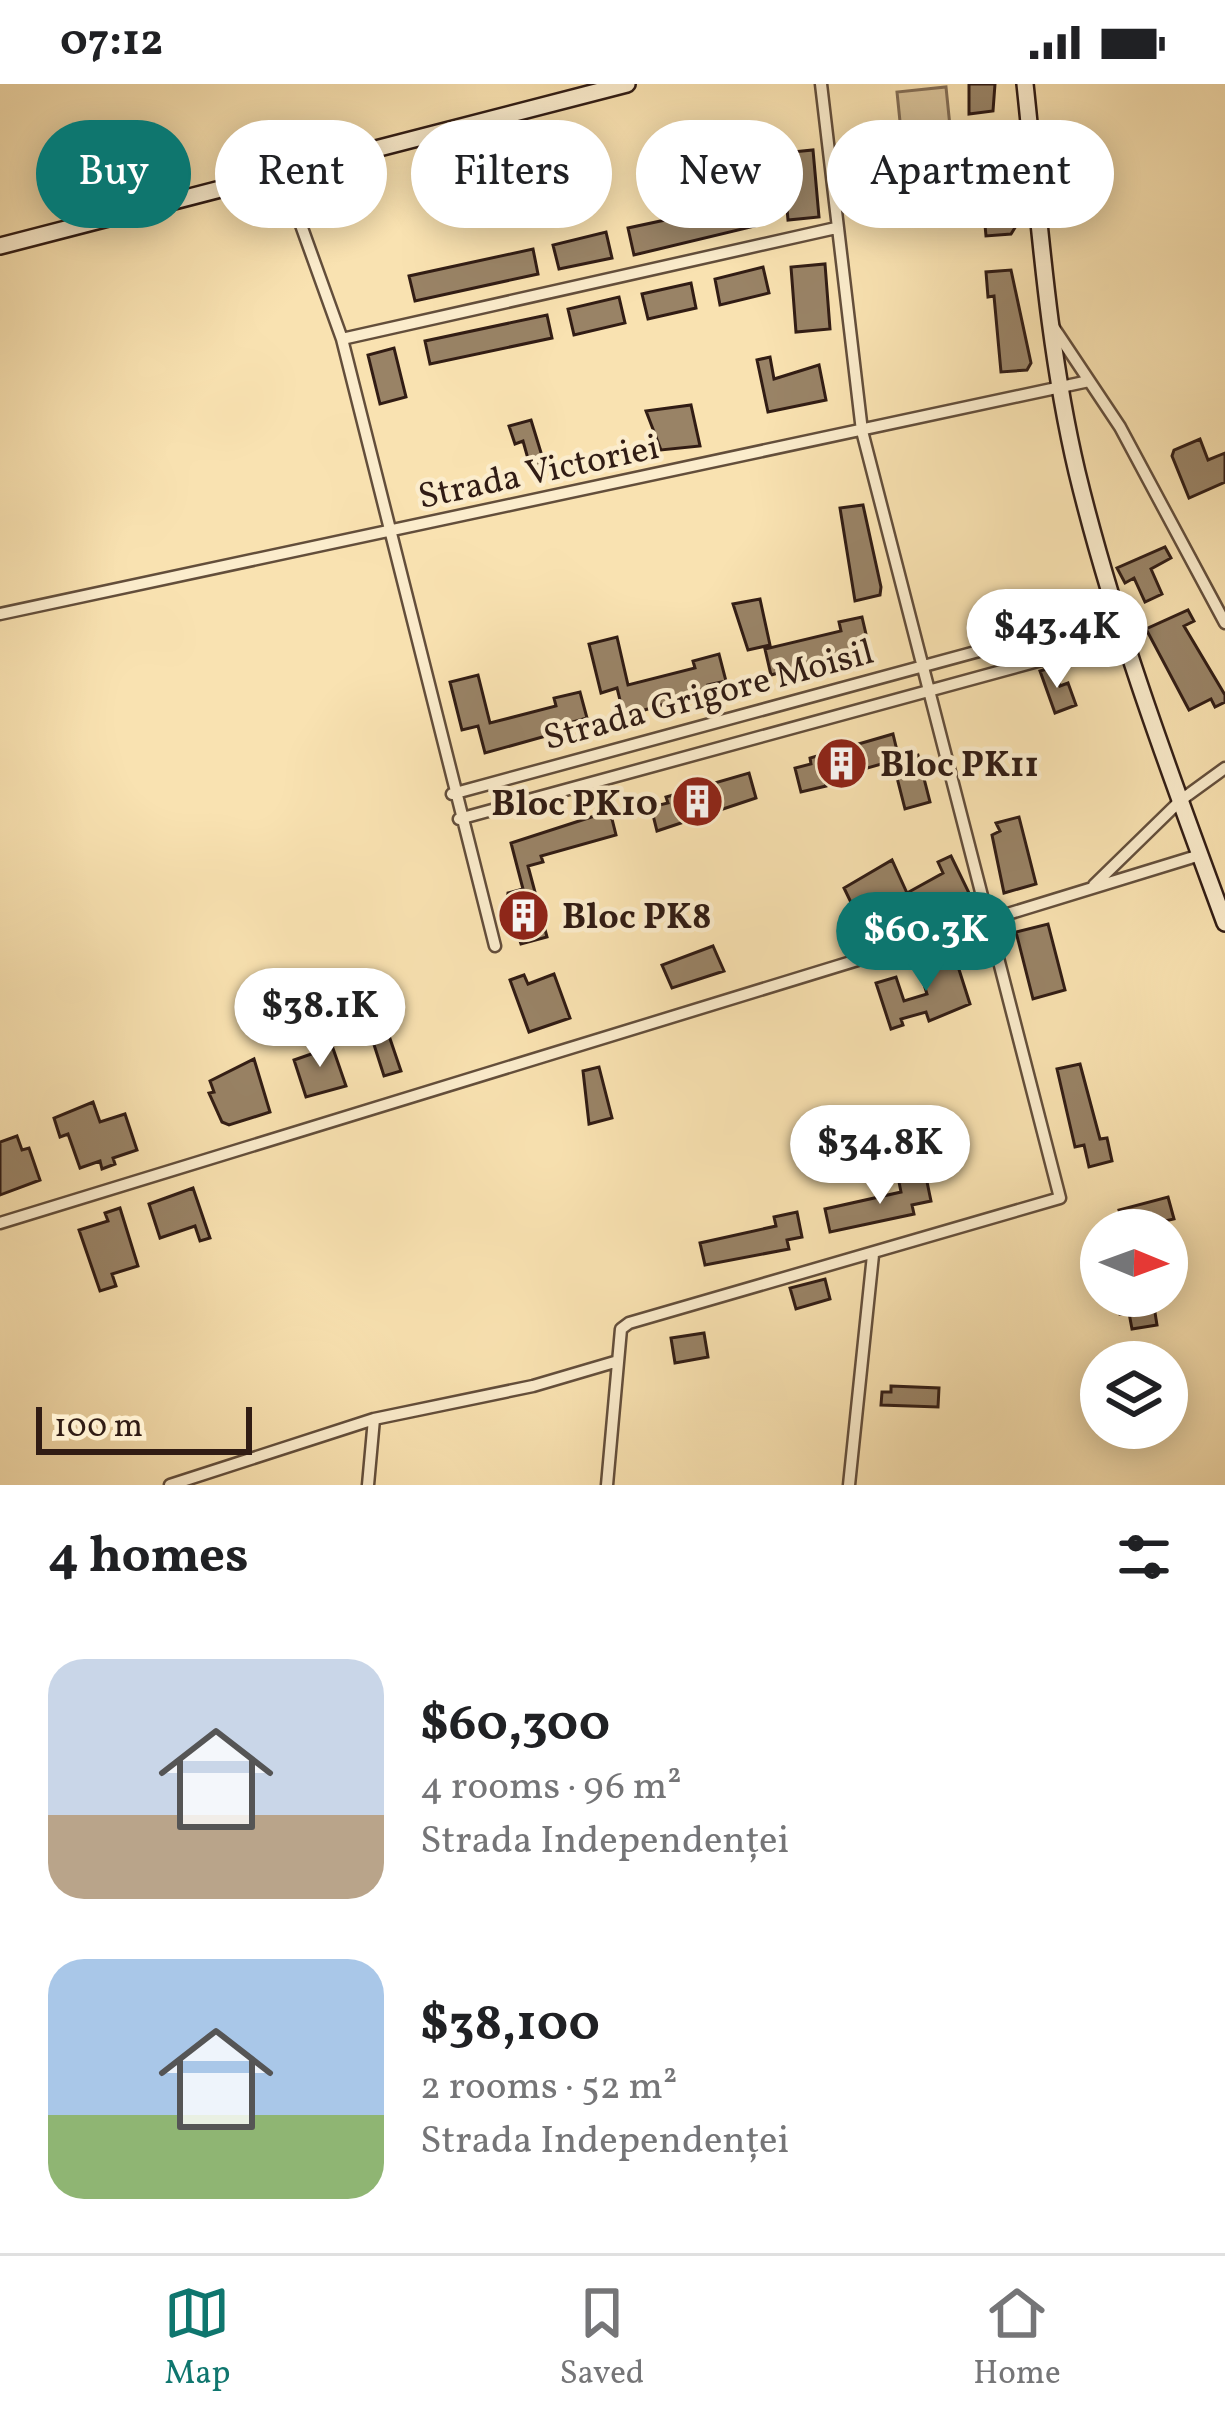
<!DOCTYPE html>
<meta charset="utf-8">
<style>
:root{--surface:#fff;--page:#f6f6f6;--text:#202124;--muted:#757577;--line:#e0e0e0;--accent:#0f766e}
body{margin:0;font-family:Vollkorn,serif;background:var(--page);color:var(--text);height:100vh;display:flex;flex-direction:column;font-size:45px;white-space:nowrap}
*{box-sizing:border-box;margin:0}
p{font-size:39px;color:var(--muted)}
.icon{flex:none;width:66px;height:66px;fill:none;stroke:currentColor;stroke-width:2;stroke-linecap:round;stroke-linejoin:round}
.map{position:relative;height:1401px;overflow:hidden}
.side{display:flex;flex-direction:column;background:var(--surface);flex:1}
.side>*{flex:none}
.banner{position:absolute;left:36px;top:36px;width:1155px;height:108px;display:flex;gap:24px}
.needle{width:78px;rotate:91deg}
.fabs{position:absolute;left:1080px;top:1125px;display:grid;gap:24px}
.fabs a{display:grid;place-items:center;width:108px;height:108px;border-radius:50%;background:var(--surface);box-shadow:0 6px 30px #0003;font-size:60px}
.scale{position:absolute;left:36px;bottom:30px;width:216px;box-sizing:border-box;padding-left:12px;border:6px solid #311c14;border-top:0;font-size:33px;line-height:42px;white-space:nowrap;color:#311c14;-webkit-text-stroke:9px #fbeccc;paint-order:stroke}
.price{position:absolute;translate:-50% -102px;padding:0 27px;border-radius:42px;background:#fff;color:#222;font-size:39px;line-height:78px;filter:drop-shadow(0 3px 6px #0008)}
.price::after{content:'';position:absolute;left:50%;top:72px;width:36px;height:27px;margin-left:-18px;background:inherit;clip-path:polygon(0 0,100% 0,50% 100%)}
.price.current{background:var(--accent);color:#fff}
ul{padding:0;list-style:none}
li{display:flex;align-items:center;gap:36px;height:300px;padding:0 48px}
li span{display:grid;place-items:center;flex:none;width:336px;height:240px;border-radius:36px;color:#555}
li>.icon{margin-inline-start:auto}
span .icon{width:144px;height:144px;fill:#fffc;stroke-width:1}
li b{font-size:51px}
h2{display:flex;justify-content:space-between;align-items:center;height:144px;padding:0 48px;font-size:51px}
.tag{padding:0 42px;border-radius:54px;background:var(--surface);box-shadow:0 6px 30px #0003;font-size:42px;line-height:108px}
.tag.current{background:var(--accent);color:#fff}
.status{display:flex;justify-content:space-between;align-items:center;height:84px;padding:0 60px;background:var(--surface);direction:ltr}
.status svg{height:33px;fill:currentColor}
.menu{display:flex;justify-content:space-around;align-items:center;height:168px;border-top:3px solid var(--line);background:var(--surface);font-size:33px;color:var(--muted)}
.menu a{display:grid;justify-items:center;gap:6px}
.menu .current{color:var(--accent)}
.map>svg:first-child{display:block}
</style>
<div class="status"><b>07:12</b><svg viewBox="0 0 49 12"><path d="M0 12V9h3v3zM5 12V6h3v6zM10 12V3h3v9zM15 12V0h3v12zM26 1h20v11H26zM47 4h2v5h-2z"/></svg></div>
<div class="map">
<svg width="1225" height="1401" viewBox="0 0 1225 1401">
<rect width="100%" height="100%" fill="#f9e2b1"/>
<filter id="stains"><feTurbulence type="fractalNoise" baseFrequency=".00167" numOctaves="4"/><feColorMatrix values="0 0 0 0 .2 0 0 0 0 .09 0 0 0 0 .02 0 0 0 .5 -.17"/></filter>
<radialGradient id="worn" r=".72"><stop offset=".6" stop-color="#630" stop-opacity="0"/><stop offset="1" stop-color="#630" stop-opacity=".3"/></radialGradient>
<path fill="#d7c096" stroke="#846e55" stroke-width="3" d="M946,3L953,72L904,77L897,8Z"/>
<path fill="#998366" stroke="#311c14" stroke-width="3" d="M969,0H995L993,27L969,30Z
M140,49L153,102L135,107L130,84L109,90L99,55Z
M996,50L1016,142L1011,150L986,152L979,76L973,77L971,52Z
M813,66L819,133L788,136L782,69Z
M749,118L755,142L634,171L628,144Z
M606,148L612,174L559,185L553,161Z
M533,165L538,190L415,217L409,192Z
M825,180L830,245L796,248L791,183Z
M763,183L769,209L720,221L715,195Z
M1011,186L1031,279L1027,286L1001,288L994,212L988,213L986,188Z
M691,199L696,224L648,235L642,210Z
M619,213L625,239L574,251L568,225Z
M547,231L552,254L430,280L425,257Z
M394,264L406,313L380,320L368,271Z
M770,273L774,295L819,281L826,316L768,328L757,276Z
M691,321L700,362L661,366L646,327Z
M531,336L546,385L532,389L523,357L515,360L509,342Z
M1200,355L1208,376L1225,369V398L1189,414L1172,372L1174,366Z
M863,421L881,503L880,511L855,517L840,424Z
M1165,463L1171,474L1151,485L1162,510L1145,518L1134,494L1125,499L1117,484Z
M760,515L770,561L748,566L733,520Z
M1188,526L1194,537L1184,542L1225,611V618L1215,623L1211,615L1189,626L1146,545Z
M862,533L869,563L771,591L765,565L841,547L839,538Z
M617,553L628,601L695,584L693,577L719,570L726,597L708,601L709,607L624,632L617,604L601,609L589,560Z
M1053,583L1060,602L1068,599L1076,621L1055,629L1040,587Z
M478,591L490,639L556,622L554,614L580,608L587,634L569,639L571,645L485,669L478,642L462,646L450,598Z
M893,650L899,675L825,696L826,702L801,708L795,684L811,680L810,674Z
M918,671L930,718L905,725L893,678Z
M749,689L756,714L657,747L651,723L668,719L666,713Z
M610,727L616,751L541,772L543,778L528,782L547,853L521,860L507,817L508,809L523,805L511,759Z
M1019,733L1036,800L1004,809L992,751L1000,747L996,739Z
M951,772L970,811L956,818L954,812L925,826L921,819L899,829L891,811L869,821L877,837L866,842L860,837L844,804L892,776L907,809L943,789L938,778Z
M1048,840L1065,906L1033,915L1016,848Z
M713,862L724,887L672,904L662,881Z
M955,873L970,920L929,937L926,928L901,935L903,941L891,945L876,899L896,893L904,917L927,910L919,885Z
M554,890L570,934L529,948L510,896L524,891L528,900Z
M384,937L401,987L384,992L368,942Z
M328,950L346,1002L306,1013L294,976L320,967L316,955Z
M254,975L270,1028L229,1041L222,1038L209,1009L214,1008L210,997Z
M1080,980L1100,1055L1107,1054L1112,1077L1089,1083L1084,1061L1075,1063L1057,985Z
M599,983L612,1034L589,1040L583,987Z
M93,1018L100,1038L125,1030L137,1066L113,1074L115,1080L102,1085L100,1077L80,1084L68,1050L60,1053L54,1034Z
M17,1052L22,1066L29,1064L40,1096L0,1111V1058Z
M926,1093L931,1117L912,1121L914,1130L830,1148L825,1125L901,1108L899,1098Z
M193,1104L210,1154L200,1157L195,1142L160,1154L149,1120Z
M1168,1113L1174,1135L1125,1146L1119,1126Z
M120,1124L138,1182L112,1190L116,1202L100,1207L79,1146L108,1137L105,1129Z
M797,1128L802,1153L787,1156L789,1165L705,1181L700,1159L776,1142L774,1133Z
M825,1195L830,1215L796,1225L790,1204Z
M1117,1212L1153,1216L1157,1241L1132,1245L1129,1229L1120,1230Z
M704,1249L708,1273L675,1279L671,1254Z
M891,1302L939,1304L938,1323L881,1321L882,1308H891Z"/>
<g fill="none" stroke-linecap="round" stroke-linejoin="round">
<defs>
<path id="street" d="M283,91L342,255L495,862
M1052,241L1120,343L1225,539
M342,255L836,144
M0,530L1089,297
M452,710L1119,529
M459,735L1126,553
M1094,801L1181,716L1225,684
M0,1139L1200,771
M170,1401L374,1335L533,1302L618,1277
M368,1401L374,1335
M607,1401L621,1245L629,1239L1060,1114L862,347L821,0
M849,1401L873,1171"/>
<path id="secondary" d="M1025,0C1039,130 1047,261 1077,388C1114,541 1171,692 1225,839
M0,162L627,0"/>
</defs>
<use href="#street" stroke="#634e3b" stroke-width="15"/>
<use href="#secondary" stroke="#311c14" stroke-width="20"/>
<use href="#street" stroke="#fbeccc" stroke-width="10"/>
<use href="#secondary" stroke="#fbeccc" stroke-width="15"/>
</g>
<defs>
<symbol id="building-disc" viewBox="-11 -11 22 22"><circle r="9.5" fill="#8f2418" stroke="#fbeccc"/><path d="M-4-6H4V6H1V3H-1V6H-4ZM-2.5-4.3h1.7v1.8h-1.7ZM.8-4.3h1.7v1.8H.8ZM-2.5-1h1.7V.8h-1.7ZM.8-1h1.7V.8H.8Z" fill="#fff"/></symbol>
</defs>
<g fill-rule="evenodd">
<use href="#building-disc" x="812" y="650" width="59" height="59"/>
<use href="#building-disc" x="668" y="688" width="59" height="59"/>
<use href="#building-disc" x="494" y="802" width="59" height="59"/>
</g>
<g text-anchor="middle" stroke-width="9" stroke-linejoin="round" paint-order="stroke">
<g font-size="36" fill="#311c14" stroke="#fbeccc">
<text transform="translate(538 386) rotate(-12)" y="13">Strada Victoriei</text>
<text transform="translate(708 609) rotate(-15)" y="13">Strada Grigore Moisil</text>
</g>
<g font-size="36" font-weight="bold" fill="#311c14" stroke="#fbeccc" text-anchor="start">
<text x="880" y="692">Bloc PK11</text>
<text x="658" y="731" text-anchor="end">Bloc PK10</text>
<text x="562" y="844">Bloc PK8</text>
</g>
</g>
<rect width="100%" height="100%" filter="url(#stains)"/>
<rect width="100%" height="100%" fill="url(#worn)"/>
</svg>
<div class="fabs">
<a><svg class="needle" viewBox="-14 -14 28 28"><path d="M0-13l5 13h-10z" fill="#e53935"/><path d="M0 13l5-13h-10z" fill="#757577"/></svg></a>
<a><svg class="icon" aria-label="layers" viewBox="0 0 24 24"><path d="M12 4l9 5-9 5-9-5zM3 14l9 5 9-5"/></svg></a>
</div>
<div class="scale">100 m</div>
<b class="price" style="left:1057px;top:607px">$43.4K</b>
<b class="price current" style="left:926px;top:910px">$60.3K</b>
<b class="price" style="left:320px;top:986px">$38.1K</b>
<b class="price" style="left:880px;top:1123px">$34.8K</b>
<div class="banner">
<a class="tag current">Buy</a>
<a class="tag">Rent</a>
<a class="tag">Filters</a>
<a class="tag">New</a>
<a class="tag">Apartment</a>
</div>
</div>
<section class="side">
<h2>4 homes<svg class="icon" aria-label="filters" viewBox="0 0 24 24"><path d="M4 7h16M4 17h16"/><circle cx="9" cy="7" r="2"/><circle cx="15" cy="17" r="2"/></svg></h2>
<ul>
<li><span style="background:linear-gradient(#c9d6e8 65%,#b9a48a 0)"><svg class="icon" aria-label="home" viewBox="0 0 24 24"><path d="M3 11l9-7 9 7M6 9v11h12V9"/></svg></span><div><b>$60,300</b><p>4 rooms · 96 m²</p><p>Strada Independenței</p></div></li>
<li><span style="background:linear-gradient(#a9c7e8 65%,#8fb573 0)"><svg class="icon" aria-label="home" viewBox="0 0 24 24"><path d="M3 11l9-7 9 7M6 9v11h12V9"/></svg></span><div><b>$38,100</b><p>2 rooms · 52 m²</p><p>Strada Independenței</p></div></li>
</ul>
</section>
<nav class="menu">
<a class="current"><svg class="icon" aria-label="map" viewBox="0 0 24 24"><path d="M3 6l6-2 6 2 6-2v14l-6 2-6-2-6 2zM9 4v14M15 6v14"/></svg>Map</a>
<a><svg class="icon" aria-label="saved" viewBox="0 0 24 24"><path d="M7 4h10v16l-5-4-5 4z"/></svg>Saved</a>
<a><svg class="icon" aria-label="home" viewBox="0 0 24 24"><path d="M3 11l9-7 9 7M6 9v11h12V9"/></svg>Home</a>
</nav>
